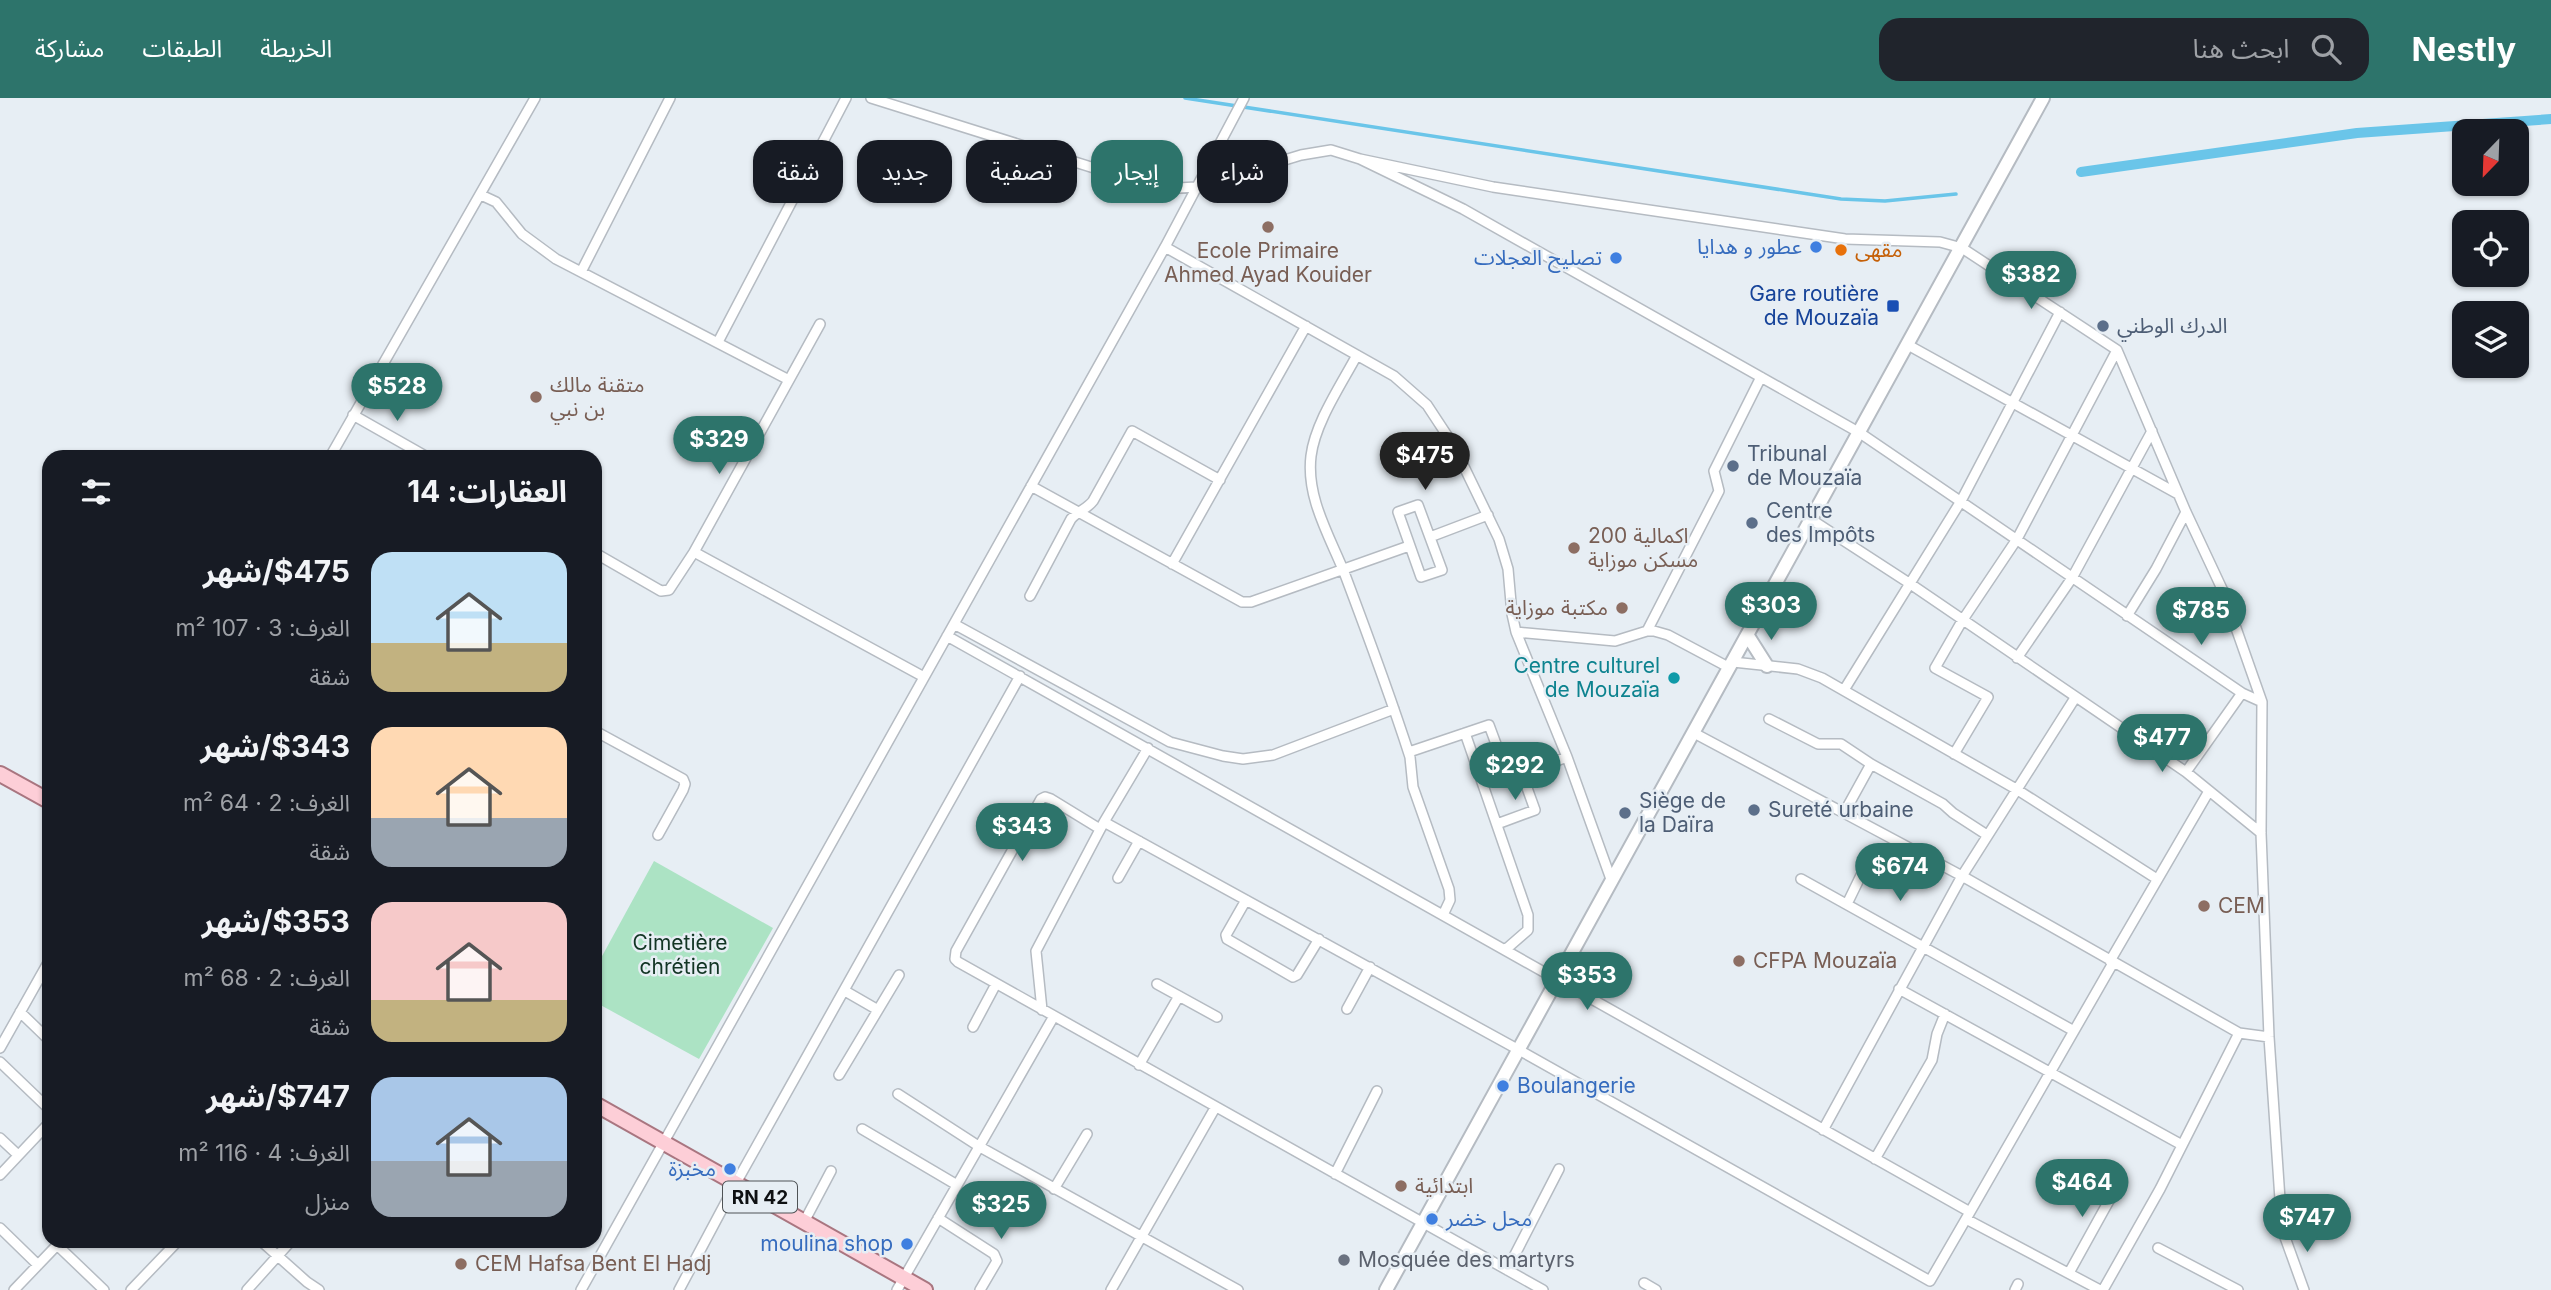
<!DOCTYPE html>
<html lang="ar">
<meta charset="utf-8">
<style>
:root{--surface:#171b24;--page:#20242c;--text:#f1f3f6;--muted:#9ea1a6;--accent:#2d746b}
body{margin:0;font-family:Inter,"Noto Sans Arabic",sans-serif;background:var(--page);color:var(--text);direction:rtl;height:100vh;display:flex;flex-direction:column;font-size:26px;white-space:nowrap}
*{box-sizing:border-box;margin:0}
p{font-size:23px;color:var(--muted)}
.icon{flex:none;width:38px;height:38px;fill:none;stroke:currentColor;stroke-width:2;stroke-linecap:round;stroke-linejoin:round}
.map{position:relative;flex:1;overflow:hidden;direction:ltr}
.side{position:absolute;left:42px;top:352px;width:560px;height:798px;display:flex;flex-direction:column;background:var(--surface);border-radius:21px;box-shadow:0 2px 5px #0004;direction:rtl}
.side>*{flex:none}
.hud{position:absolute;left:623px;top:42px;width:665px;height:63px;direction:rtl;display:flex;gap:14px}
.needle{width:46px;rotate:203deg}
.tools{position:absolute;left:2452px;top:21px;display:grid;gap:14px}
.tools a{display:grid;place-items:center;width:77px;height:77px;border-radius:14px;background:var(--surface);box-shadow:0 2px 5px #0004;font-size:35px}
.price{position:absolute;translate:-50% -60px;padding:0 16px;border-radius:24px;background:var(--accent);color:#fff;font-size:23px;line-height:46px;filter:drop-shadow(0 2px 4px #0008)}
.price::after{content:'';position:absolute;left:50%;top:42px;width:21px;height:16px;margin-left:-10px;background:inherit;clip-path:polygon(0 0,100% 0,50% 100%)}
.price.on{background:#222;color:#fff}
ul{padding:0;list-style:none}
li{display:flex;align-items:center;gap:21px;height:175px;padding:0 35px}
li span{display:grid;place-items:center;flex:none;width:196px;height:140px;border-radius:21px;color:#555}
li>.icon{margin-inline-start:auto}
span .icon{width:84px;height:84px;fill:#fffc;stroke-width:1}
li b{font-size:30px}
h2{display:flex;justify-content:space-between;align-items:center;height:84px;padding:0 35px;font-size:30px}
.pill{padding:0 24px;border-radius:21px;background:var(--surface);box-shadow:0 2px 5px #0004;font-size:24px;line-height:63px}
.pill.on{background:var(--accent);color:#fff}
header{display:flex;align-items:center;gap:42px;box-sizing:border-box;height:98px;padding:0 35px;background:var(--accent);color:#fff}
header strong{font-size:33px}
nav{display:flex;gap:38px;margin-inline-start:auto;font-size:24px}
.search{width:490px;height:63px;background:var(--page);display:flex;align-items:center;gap:18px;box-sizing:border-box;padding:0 24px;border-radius:21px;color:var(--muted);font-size:26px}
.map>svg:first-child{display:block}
</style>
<header>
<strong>Nestly</strong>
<div class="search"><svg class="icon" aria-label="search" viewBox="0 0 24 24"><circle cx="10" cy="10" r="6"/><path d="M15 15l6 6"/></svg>ابحث هنا</div>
<nav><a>الخريطة</a><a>الطبقات</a><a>مشاركة</a></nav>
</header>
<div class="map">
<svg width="2551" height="1192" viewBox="0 0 2551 1192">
<rect width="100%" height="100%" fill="#e7eef4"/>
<path fill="#ace3c4" d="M654,763L773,830L699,961L595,904V871Z"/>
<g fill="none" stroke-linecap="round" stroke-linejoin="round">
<path stroke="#6ac5e9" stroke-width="3.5" d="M1185,0L1841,101L1885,103L1956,96"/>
<path stroke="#6ac5e9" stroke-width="10" d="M2081,74L2357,35L2551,21"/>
<defs>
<path id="minor" d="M871,0L1161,91L1196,89L1301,57L1331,52L1360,61L1463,111L1860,335L2242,595L2262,604
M1360,61L1493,89L1845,141L1940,144L1962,150L2117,252L2186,414L2223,493L2262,604L2261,735L2269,939L2282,1131L2304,1192
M481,97L496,104L522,136L556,161L789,282
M1165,149L1394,278L1427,307L1454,348L1499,441L1508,471L1512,516L1516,534L1567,659L1612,784
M581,174L670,0
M718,244L846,0
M1908,247L2178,396
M1357,257C1341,287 1315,325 1311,358C1306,399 1329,437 1344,474C1367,535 1390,597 1410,659L1413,689L1449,791L1450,802L1443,817
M353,317L427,359
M330,359L535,0
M1031,388L1242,504H1251L1409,448
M1418,407L1442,472L1421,479L1398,414Z
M1812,422L1909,485L2186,674L2261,735
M1430,439L1488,417
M694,454L924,579
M595,455L661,493L669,492L694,454L820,226
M1172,466L1306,228
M1030,498L1071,421C1078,413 1087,411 1093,403L1132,333L1220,382
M2127,518L2156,471L2186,414
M954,526L1170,644L1223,658L1243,661L1273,657L1394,611
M1647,533L1719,393L1714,373L1761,279
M1516,534L1615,543L1647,533H1654L1668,537L1730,570
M947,538L1970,1114L2113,865
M2017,560L2072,480L2152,333
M1733,564L1798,571L1822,580L2016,691L2157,781
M1844,592L1961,403L2060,214
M1769,621L1818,646H1841L1871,666
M595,633L683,681L685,686L683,692L658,737
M1465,635L1528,817V832L1505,852
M1694,635L1962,778L2239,935
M1409,654L1489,627L1509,681L1567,659
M1954,656L1988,599L1935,570L1962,523L2017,441L2117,252
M2186,674L2242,595
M1844,715L1871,666L1943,706L1953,715L1987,737
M1104,724L1148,650
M1497,726L1535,712L1522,676
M1100,731L1051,701L1045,699L1041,701L956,853L955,861L958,864L1543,1192
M1118,780L1139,743
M1801,781L2074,933
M1246,802L1226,837L1227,841L1293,879L1297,877L1319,841
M1847,806L1865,769L1903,790L1922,756
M2110,863L2209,693
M1157,886L1217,919
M1899,891L2182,1047
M845,893L878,912
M1347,911L1370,869
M1042,912L1036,853L1104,724L1519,952L1930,1183L1970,1114
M20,914L49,942
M973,929L996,886
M0,950L49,863
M0,964L49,1011
M1139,967L1179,898
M839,977L899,877
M898,996L980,1049L1238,1192
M862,1031L957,1087
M1823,1032L1962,778L2075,600
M0,1040L18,1057
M1875,1061L1932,962L1937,936L1945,916
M1335,1076L1377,993
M0,1077L49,1025
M1054,1091L1087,1036
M938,1120L994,1156L997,1163L980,1192
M1966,1121L2100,1192
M804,1124L831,1073
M0,1130L38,1167
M261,1143L307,1184L319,1192
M57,1147L104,1192
M2158,1150L2238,1192
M1507,1172L1559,1071
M2069,1175L2121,1081
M1644,1185L1656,1192
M14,1192L61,1143
M131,1192L178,1143
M247,1192L291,1143
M581,1192L1165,149L1244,0
M679,1192L736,1085L1020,578
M897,1192L1054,918
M1111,1192L1215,1010
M2015,1192L2018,1186
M2103,1192L2160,1091L2239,935L2269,939"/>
<path id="secondary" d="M1748,538L1767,568
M1386,1192L2043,0"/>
<path id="primary" d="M0,676L49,703
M595,1006L925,1192"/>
</defs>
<use href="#minor" stroke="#b5bbc2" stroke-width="12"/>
<use href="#secondary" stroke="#b5bbc2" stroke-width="16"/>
<use href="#primary" stroke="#a97680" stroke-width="18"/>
<use href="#minor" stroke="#fff" stroke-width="9"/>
<use href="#secondary" stroke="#fff" stroke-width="12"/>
<use href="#primary" stroke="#fdced7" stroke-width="14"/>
</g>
<g fill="#8d6e63" stroke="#e7eef4" stroke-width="2.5">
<circle cx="1268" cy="129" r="7"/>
<circle cx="536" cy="299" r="7"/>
<circle cx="1574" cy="450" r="7"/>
<circle cx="1622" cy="510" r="7"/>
<circle cx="2204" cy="808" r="7"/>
<circle cx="1739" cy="863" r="7"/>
<circle cx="1401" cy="1088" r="7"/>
<circle cx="461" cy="1166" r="7"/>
</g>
<g fill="#3f7fe0" stroke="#e7eef4" stroke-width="2.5">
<circle cx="1816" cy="149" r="7"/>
<circle cx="1616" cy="160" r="7"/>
<circle cx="1503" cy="988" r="7"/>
<circle cx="730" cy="1071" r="7"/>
<circle cx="1432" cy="1121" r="7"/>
<circle cx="907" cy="1146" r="7"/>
</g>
<circle fill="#e8710a" stroke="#e7eef4" stroke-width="2.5" cx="1841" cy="152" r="7"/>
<rect fill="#1a4fb4" stroke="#e7eef4" stroke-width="2.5" x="1886" y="201" width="14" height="14" rx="3.5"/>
<g fill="#5c6f8a" stroke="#e7eef4" stroke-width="2.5">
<circle cx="2103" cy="228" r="7"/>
<circle cx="1733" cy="368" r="7"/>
<circle cx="1752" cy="425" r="7"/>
<circle cx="1754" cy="712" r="7"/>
<circle cx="1625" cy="715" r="7"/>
</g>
<circle fill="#0f9aa8" stroke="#e7eef4" stroke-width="2.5" cx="1674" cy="580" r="7"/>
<circle fill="#6b7280" stroke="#e7eef4" stroke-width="2.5" cx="1344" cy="1162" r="7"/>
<g text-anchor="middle" stroke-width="5" stroke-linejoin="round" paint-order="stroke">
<rect fill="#e7eef4" stroke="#4f5356" stroke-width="2" x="723" y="1083.5" width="74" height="31" rx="5"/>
<g font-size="19" font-weight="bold" fill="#0e1012">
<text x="760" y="1106">RN 42</text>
</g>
<g font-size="21" fill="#366cbe" stroke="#e7eef4" text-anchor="end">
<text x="1802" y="156">عطور و هدايا</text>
<text x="1602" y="167">تصليح العجلات</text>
<text x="1517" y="995" text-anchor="start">Boulangerie</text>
<text x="716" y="1078">مخبزة</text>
<text x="1446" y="1128" text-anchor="start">محل خضر</text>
<text x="893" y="1153">moulina shop</text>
</g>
<g font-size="21" fill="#c56008" stroke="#e7eef4" text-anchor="start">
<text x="1855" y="159">مقهى</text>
</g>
<g font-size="21" fill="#785e54" stroke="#e7eef4" text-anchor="start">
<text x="1268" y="160" text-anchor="middle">Ecole Primaire<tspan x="1268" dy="24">Ahmed Ayad Kouider</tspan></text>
<text x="550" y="294">متقنة مالك<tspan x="550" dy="24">بن نبي</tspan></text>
<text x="1588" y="445">اكمالية 200<tspan x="1588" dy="24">مسكن موزاية</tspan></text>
<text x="1608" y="517" text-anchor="end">مكتبة موزاية</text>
<text x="2218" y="815">CEM</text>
<text x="1753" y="870">CFPA Mouzaïa</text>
<text x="1415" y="1095">ابتدائية</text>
<text x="475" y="1173">CEM Hafsa Bent El Hadj</text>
</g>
<g font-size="21" fill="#164399" stroke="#e7eef4" text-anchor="end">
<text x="1879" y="203">Gare routière<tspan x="1879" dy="24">de Mouzaïa</tspan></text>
</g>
<g font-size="21" fill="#4e5e75" stroke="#e7eef4" text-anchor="start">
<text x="2117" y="235">الدرك الوطني</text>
<text x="1747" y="363">Tribunal<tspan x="1747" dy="24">de Mouzaïa</tspan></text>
<text x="1766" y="420">Centre<tspan x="1766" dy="24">des Impôts</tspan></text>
<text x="1639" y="710">Siège de<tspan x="1639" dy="24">la Daïra</tspan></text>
<text x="1768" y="719">Sureté urbaine</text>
</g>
<g font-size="21" fill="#0d838f" stroke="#e7eef4" text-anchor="end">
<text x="1660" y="575">Centre culturel<tspan x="1660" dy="24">de Mouzaïa</tspan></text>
</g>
<g font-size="21" fill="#123524" stroke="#e7eef4">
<text x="680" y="852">Cimetière<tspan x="680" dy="24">chrétien</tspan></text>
</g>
<g font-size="21" fill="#5b616d" stroke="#e7eef4" text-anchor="start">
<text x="1358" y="1169">Mosquée des martyrs</text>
</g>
</g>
</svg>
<div class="tools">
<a><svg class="needle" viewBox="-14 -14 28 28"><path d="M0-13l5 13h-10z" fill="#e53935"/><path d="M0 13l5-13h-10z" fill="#9ea1a6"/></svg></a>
<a><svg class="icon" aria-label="locate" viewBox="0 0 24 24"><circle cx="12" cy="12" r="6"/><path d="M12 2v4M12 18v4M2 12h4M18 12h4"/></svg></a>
<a><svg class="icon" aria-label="layers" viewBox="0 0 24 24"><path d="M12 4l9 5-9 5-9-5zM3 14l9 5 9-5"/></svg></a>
</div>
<b class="price" style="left:2031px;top:213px">$382</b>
<b class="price" style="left:397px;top:325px">$528</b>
<b class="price" style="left:719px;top:378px">$329</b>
<b class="price on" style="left:1425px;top:394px">$475</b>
<b class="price" style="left:1771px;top:544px">$303</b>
<b class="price" style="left:2201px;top:549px">$785</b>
<b class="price" style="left:2162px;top:676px">$477</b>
<b class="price" style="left:1515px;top:704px">$292</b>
<b class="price" style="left:1022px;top:765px">$343</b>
<b class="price" style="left:1900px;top:805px">$674</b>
<b class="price" style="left:1587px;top:914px">$353</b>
<b class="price" style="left:2082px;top:1121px">$464</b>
<b class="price" style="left:1001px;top:1143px">$325</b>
<b class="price" style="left:2307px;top:1156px">$747</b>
<div class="hud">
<a class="pill">شراء</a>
<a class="pill on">إيجار</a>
<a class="pill">تصفية</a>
<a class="pill">جديد</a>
<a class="pill">شقة</a>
</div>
<section class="side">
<h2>العقارات: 14<svg class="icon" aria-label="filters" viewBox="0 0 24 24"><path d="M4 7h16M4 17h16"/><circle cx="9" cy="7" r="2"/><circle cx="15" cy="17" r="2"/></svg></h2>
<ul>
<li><span style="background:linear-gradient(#bfe0f5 65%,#c2b280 0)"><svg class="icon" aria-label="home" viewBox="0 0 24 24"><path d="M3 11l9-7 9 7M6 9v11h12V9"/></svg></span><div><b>$475/شهر</b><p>الغرف: 3 · 107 m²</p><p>شقة</p></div></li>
<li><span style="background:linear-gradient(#ffd9b3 65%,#9aa5b1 0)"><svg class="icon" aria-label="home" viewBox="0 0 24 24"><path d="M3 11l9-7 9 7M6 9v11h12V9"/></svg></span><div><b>$343/شهر</b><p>الغرف: 2 · 64 m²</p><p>شقة</p></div></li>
<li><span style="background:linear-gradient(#f6c9c9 70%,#c2b280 0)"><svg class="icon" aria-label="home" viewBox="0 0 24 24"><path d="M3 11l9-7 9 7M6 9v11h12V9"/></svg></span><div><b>$353/شهر</b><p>الغرف: 2 · 68 m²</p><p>شقة</p></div></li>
<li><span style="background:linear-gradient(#a9c7e8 60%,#9aa5b1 0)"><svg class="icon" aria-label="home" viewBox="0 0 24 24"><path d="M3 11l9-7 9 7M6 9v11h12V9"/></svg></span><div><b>$747/شهر</b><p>الغرف: 4 · 116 m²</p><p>منزل</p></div></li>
</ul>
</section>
</div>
